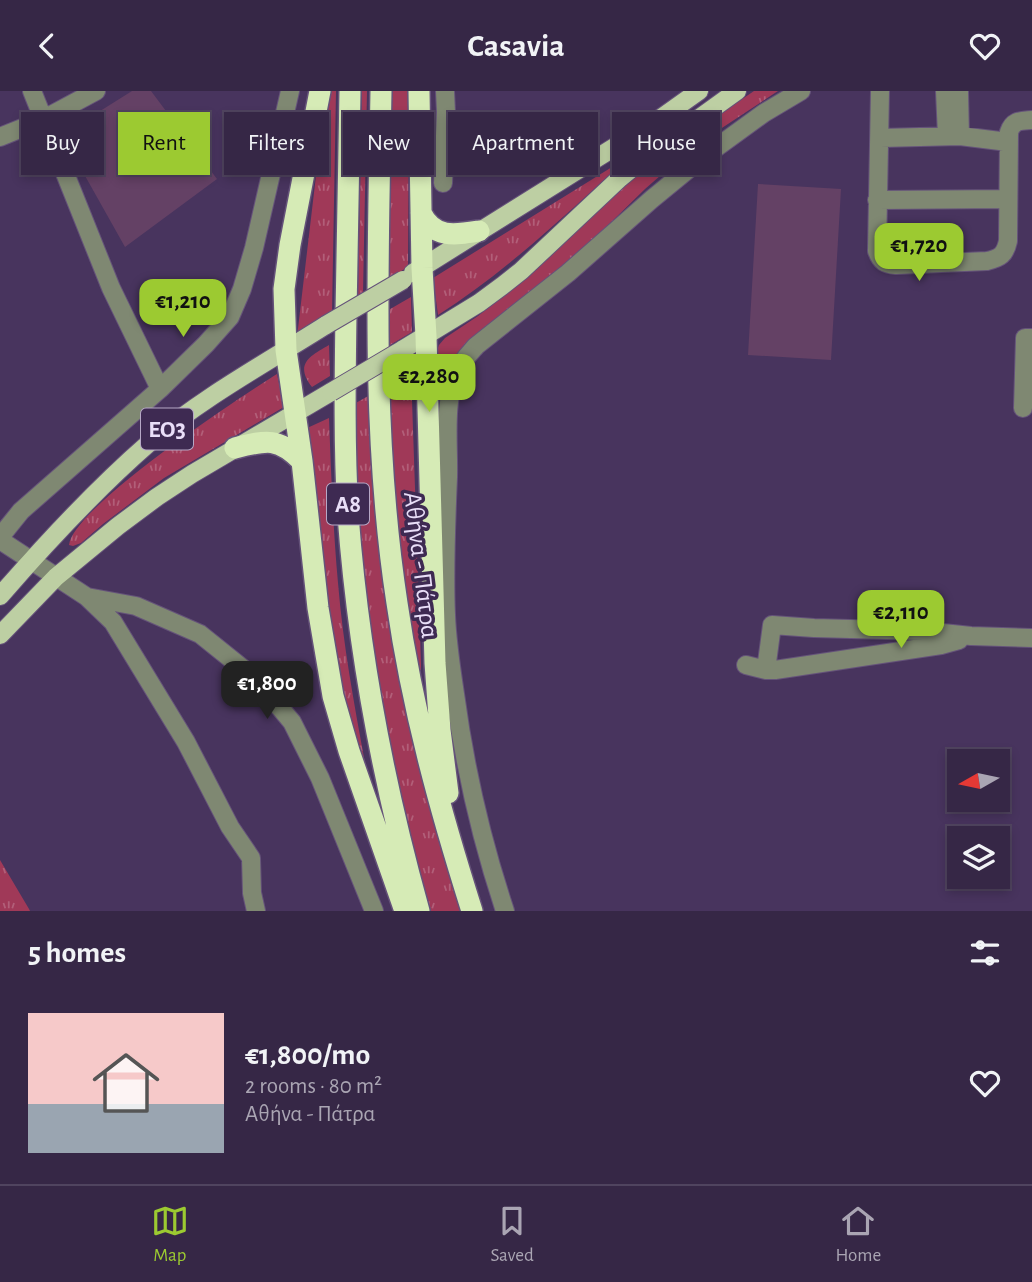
<!DOCTYPE html>
<meta charset="utf-8">
<style>
:root{--surface:#362746;--page:#3d2f4d;--text:#f1f3f6;--muted:#aaa5b3;--line:#50445f;--accent:#9cca31}
body{margin:0;font-family:"Alegreya Sans",sans-serif;background:var(--page);color:var(--text);height:100vh;display:flex;flex-direction:column;font-size:26px;white-space:nowrap}
*{box-sizing:border-box;margin:0}
p{font-size:23px;color:var(--muted)}
.icon{flex:none;width:38px;height:38px;fill:none;stroke:currentColor;stroke-width:2;stroke-linecap:round;stroke-linejoin:round}
.map{position:relative;height:820px;overflow:hidden}
.details{display:flex;flex-direction:column;background:var(--surface);flex:1}
.details>*{flex:none}
.guide{position:absolute;left:21px;top:21px;width:990px;height:63px;display:flex;gap:14px}
.needle{width:46px;rotate:261deg}
.controls{position:absolute;left:947px;top:658px;display:grid;gap:14px}
.controls a{display:grid;place-items:center;width:63px;height:63px;border-radius:0px;background:var(--surface);box-shadow:0 4px 10px #0003,0 0 0 2px var(--line);font-size:35px}
.price{position:absolute;translate:-50% -60px;padding:0 16px;border-radius:14px;background:var(--accent);color:#111;font-size:23px;line-height:46px;filter:drop-shadow(0 2px 4px #0008)}
.price::after{content:'';position:absolute;left:50%;top:42px;width:21px;height:16px;margin-left:-10px;background:inherit;clip-path:polygon(0 0,100% 0,50% 100%)}
.price.current{background:#222;color:#fff}
ul{padding:0;list-style:none}
li{display:flex;align-items:center;gap:21px;height:175px;padding:0 28px}
li span{display:grid;place-items:center;flex:none;width:196px;height:140px;border-radius:0px;color:#555}
li>.icon{margin-inline-start:auto}
span .icon{width:84px;height:84px;fill:#fffc;stroke-width:1}
li b{font-size:30px}
h2{display:flex;justify-content:space-between;align-items:center;height:84px;padding:0 28px;font-size:30px}
.pill{padding:0 24px;border-radius:0px;background:var(--surface);box-shadow:0 4px 10px #0003,0 0 0 2px var(--line);font-size:24px;line-height:63px}
.pill.current{background:var(--accent);color:#111}
header{display:flex;justify-content:space-between;align-items:center;height:91px;padding:0 28px;background:var(--surface);font-size:32px;font-weight:700}
.dock{display:flex;justify-content:space-around;align-items:center;height:98px;border-top:2px solid var(--line);background:var(--surface);font-size:19px;color:var(--muted)}
.dock a{display:grid;justify-items:center;gap:4px}
.dock .current{color:var(--accent)}
.map>svg:first-child{display:block}
</style>
<header><svg class="icon" aria-label="back" viewBox="0 0 24 24"><path d="M15 5l-7 7 7 7"/></svg>Casavia<svg class="icon" aria-label="heart" viewBox="0 0 24 24"><path d="M12 20l-8-8c-3-5 5-10 8-4 3-6 11-1 8 4z"/></svg></header>
<div class="map">
<svg width="1032" height="820" viewBox="0 0 1032 820">
<defs>
<pattern id="grass-tufts" width="24" height="20" patternUnits="userSpaceOnUse" patternTransform="scale(1.75)"><rect width="24" height="20" fill="#a03958"/><path d="M3 7l-1-3M5 7V3M7 7l1-3M15 17l-1-3M17 17v-4M19 17l1-3" fill="none" stroke="#b25f79"/></pattern>
</defs>
<rect width="100%" height="100%" fill="#48345e"/>
<path fill="url(#grass-tufts)" d="M326,0H336L332,221L297,246Z
M362,0H367L363,202L358,205Z
M391,0H409L408,176L386,189Z
M754,0H778L693,56L645,98L597,145L565,179L466,252L451,270L443,290L438,449L435,265L439,254L445,247L478,225L517,194L546,169L581,131L663,62Z
M633,63C570,119 509,179 438,224L433,187Z
M411,206L412,241L385,257V221Z
M329,254L330,285L312,296C294,273 310,265 329,254Z
M411,280L421,573V579H417L416,575L397,424L388,293Z
M277,283L284,316L164,387L103,433L81,452L73,455L69,454C73,416 240,306 277,283Z
M370,304L393,553L416,662L462,820H429C396,705 374,587 362,468C356,417 356,365 354,313Z
M329,327C331,382 333,437 338,492C343,553 354,612 365,672L364,676L338,603L305,338Z
M0,769L29,818L30,820H0Z"/>
<path fill="#644165" d="M132,0H151L217,88L125,156L75,67L95,53L81,32Z
M256,20L264,34L246,45L237,31Z
M758,93L841,98L831,269L748,264Z"/>
<g fill="none" stroke-linecap="round" stroke-linejoin="round">
<defs>
<path id="minor" d="M32,0L111,197L160,298
M880,0L877,160C881,171 885,173 896,174L987,170C1000,167 1005,164 1008,150L1009,41C1013,29 1020,30 1032,29
M945,0L947,45
M959,0L960,45
M0,46L42,29L96,0
M880,47L960,45L1008,51
M443,92L446,21L445,0
M877,109L1008,108
M1023,317L1025,247H1032
M0,446L21,420L160,298L206,253L230,226L242,198L254,157L290,0
M0,449L87,506L113,531L186,651L230,736L251,767L252,802L256,820
M87,506L136,515L200,543L256,588L292,631L320,687L374,820
M746,574L766,579L772,534L814,537L924,540L971,545L1032,547
M766,579H775L941,554L959,549
M505,820C481,748 465,678 455,603C451,577 447,550 446,524C444,478 446,432 448,386C449,355 443,309 457,281C461,271 468,264 476,255L568,182L652,108L702,67L764,22L801,0"/>
<path id="major" d="M413,182L661,27L699,0
M402,259L479,212L502,195L521,180L620,87L648,64L737,0
M0,505C47,451 95,399 149,352C203,306 266,272 326,234
M0,544L56,486L118,435L157,406L192,383L331,301"/>
<path id="highway" d="M320,0L290,154L284,198L286,259L302,370L318,517L333,605L349,660L405,820
M350,0C349,74 347,148 346,223C345,290 344,357 348,424C358,558 383,691 419,820
M381,0C378,171 371,343 397,512C412,617 440,719 472,820
M419,0L422,177L426,245L435,572L440,639L448,702
M421,122C434,148 455,144 479,140
M235,357C267,349 278,346 302,370"/>
</defs>
<use href="#minor" stroke="#65537a" stroke-width="20"/>
<use href="#major" stroke="#65537a" stroke-width="20"/>
<use href="#highway" stroke="#65537a" stroke-width="24"/>
<use href="#minor" stroke="#7f8872" stroke-width="18"/>
<use href="#major" stroke="#bdcfa3" stroke-width="18"/>
<use href="#highway" stroke="#d6ebb6" stroke-width="21"/>
<defs>
<path id="major-bridge" d="M326,234L403,189
M331,301L402,259"/>
</defs>
<use href="#major-bridge" stroke="#65537a" stroke-width="20" stroke-linecap="butt"/>
<use href="#major-bridge" stroke="#bdcfa3" stroke-width="18"/>
</g>
<g text-anchor="middle" stroke-width="7" stroke-linejoin="round" paint-order="stroke">
<g fill="#3e2a52" stroke="#b6a8c6" stroke-width="2">
<rect x="141" y="317.5" width="52" height="41" rx="5"/>
<rect x="327" y="392.5" width="42" height="41" rx="5"/>
</g>
<g font-size="24" font-weight="bold" fill="#e9def8">
<text x="167" y="346">ΕΟ3</text>
<text x="348" y="421">Α8</text>
</g>
<g font-size="26" fill="#e9def8" stroke="#3e2a52">
<text transform="translate(422 474) rotate(83)" y="9">Αθήνα - Πάτρα</text>
</g>
</g>
</svg>
<div class="controls">
<a><svg class="needle" viewBox="-14 -14 28 28"><path d="M0-13l5 13h-10z" fill="#e53935"/><path d="M0 13l5-13h-10z" fill="#aaa5b3"/></svg></a>
<a><svg class="icon" aria-label="layers" viewBox="0 0 24 24"><path d="M12 4l9 5-9 5-9-5zM3 14l9 5 9-5"/></svg></a>
</div>
<b class="price" style="left:919px;top:192px">€1,720</b>
<b class="price" style="left:183px;top:248px">€1,210</b>
<b class="price" style="left:429px;top:323px">€2,280</b>
<b class="price" style="left:901px;top:559px">€2,110</b>
<b class="price current" style="left:267px;top:630px">€1,800</b>
<div class="guide">
<a class="pill">Buy</a>
<a class="pill current">Rent</a>
<a class="pill">Filters</a>
<a class="pill">New</a>
<a class="pill">Apartment</a>
<a class="pill">House</a>
</div>
</div>
<section class="details">
<h2>5 homes<svg class="icon" aria-label="filters" viewBox="0 0 24 24"><path d="M4 7h16M4 17h16"/><circle cx="9" cy="7" r="2"/><circle cx="15" cy="17" r="2"/></svg></h2>
<ul>
<li><span style="background:linear-gradient(#f6c9c9 65%,#9aa5b1 0)"><svg class="icon" aria-label="home" viewBox="0 0 24 24"><path d="M3 11l9-7 9 7M6 9v11h12V9"/></svg></span><div><b>€1,800/mo</b><p>2 rooms · 80 m²</p><p>Αθήνα - Πάτρα</p></div><svg class="icon" aria-label="heart" viewBox="0 0 24 24"><path d="M12 20l-8-8c-3-5 5-10 8-4 3-6 11-1 8 4z"/></svg></li>
</ul>
</section>
<nav class="dock">
<a class="current"><svg class="icon" aria-label="map" viewBox="0 0 24 24"><path d="M3 6l6-2 6 2 6-2v14l-6 2-6-2-6 2zM9 4v14M15 6v14"/></svg>Map</a>
<a><svg class="icon" aria-label="saved" viewBox="0 0 24 24"><path d="M7 4h10v16l-5-4-5 4z"/></svg>Saved</a>
<a><svg class="icon" aria-label="home" viewBox="0 0 24 24"><path d="M3 11l9-7 9 7M6 9v11h12V9"/></svg>Home</a>
</nav>
